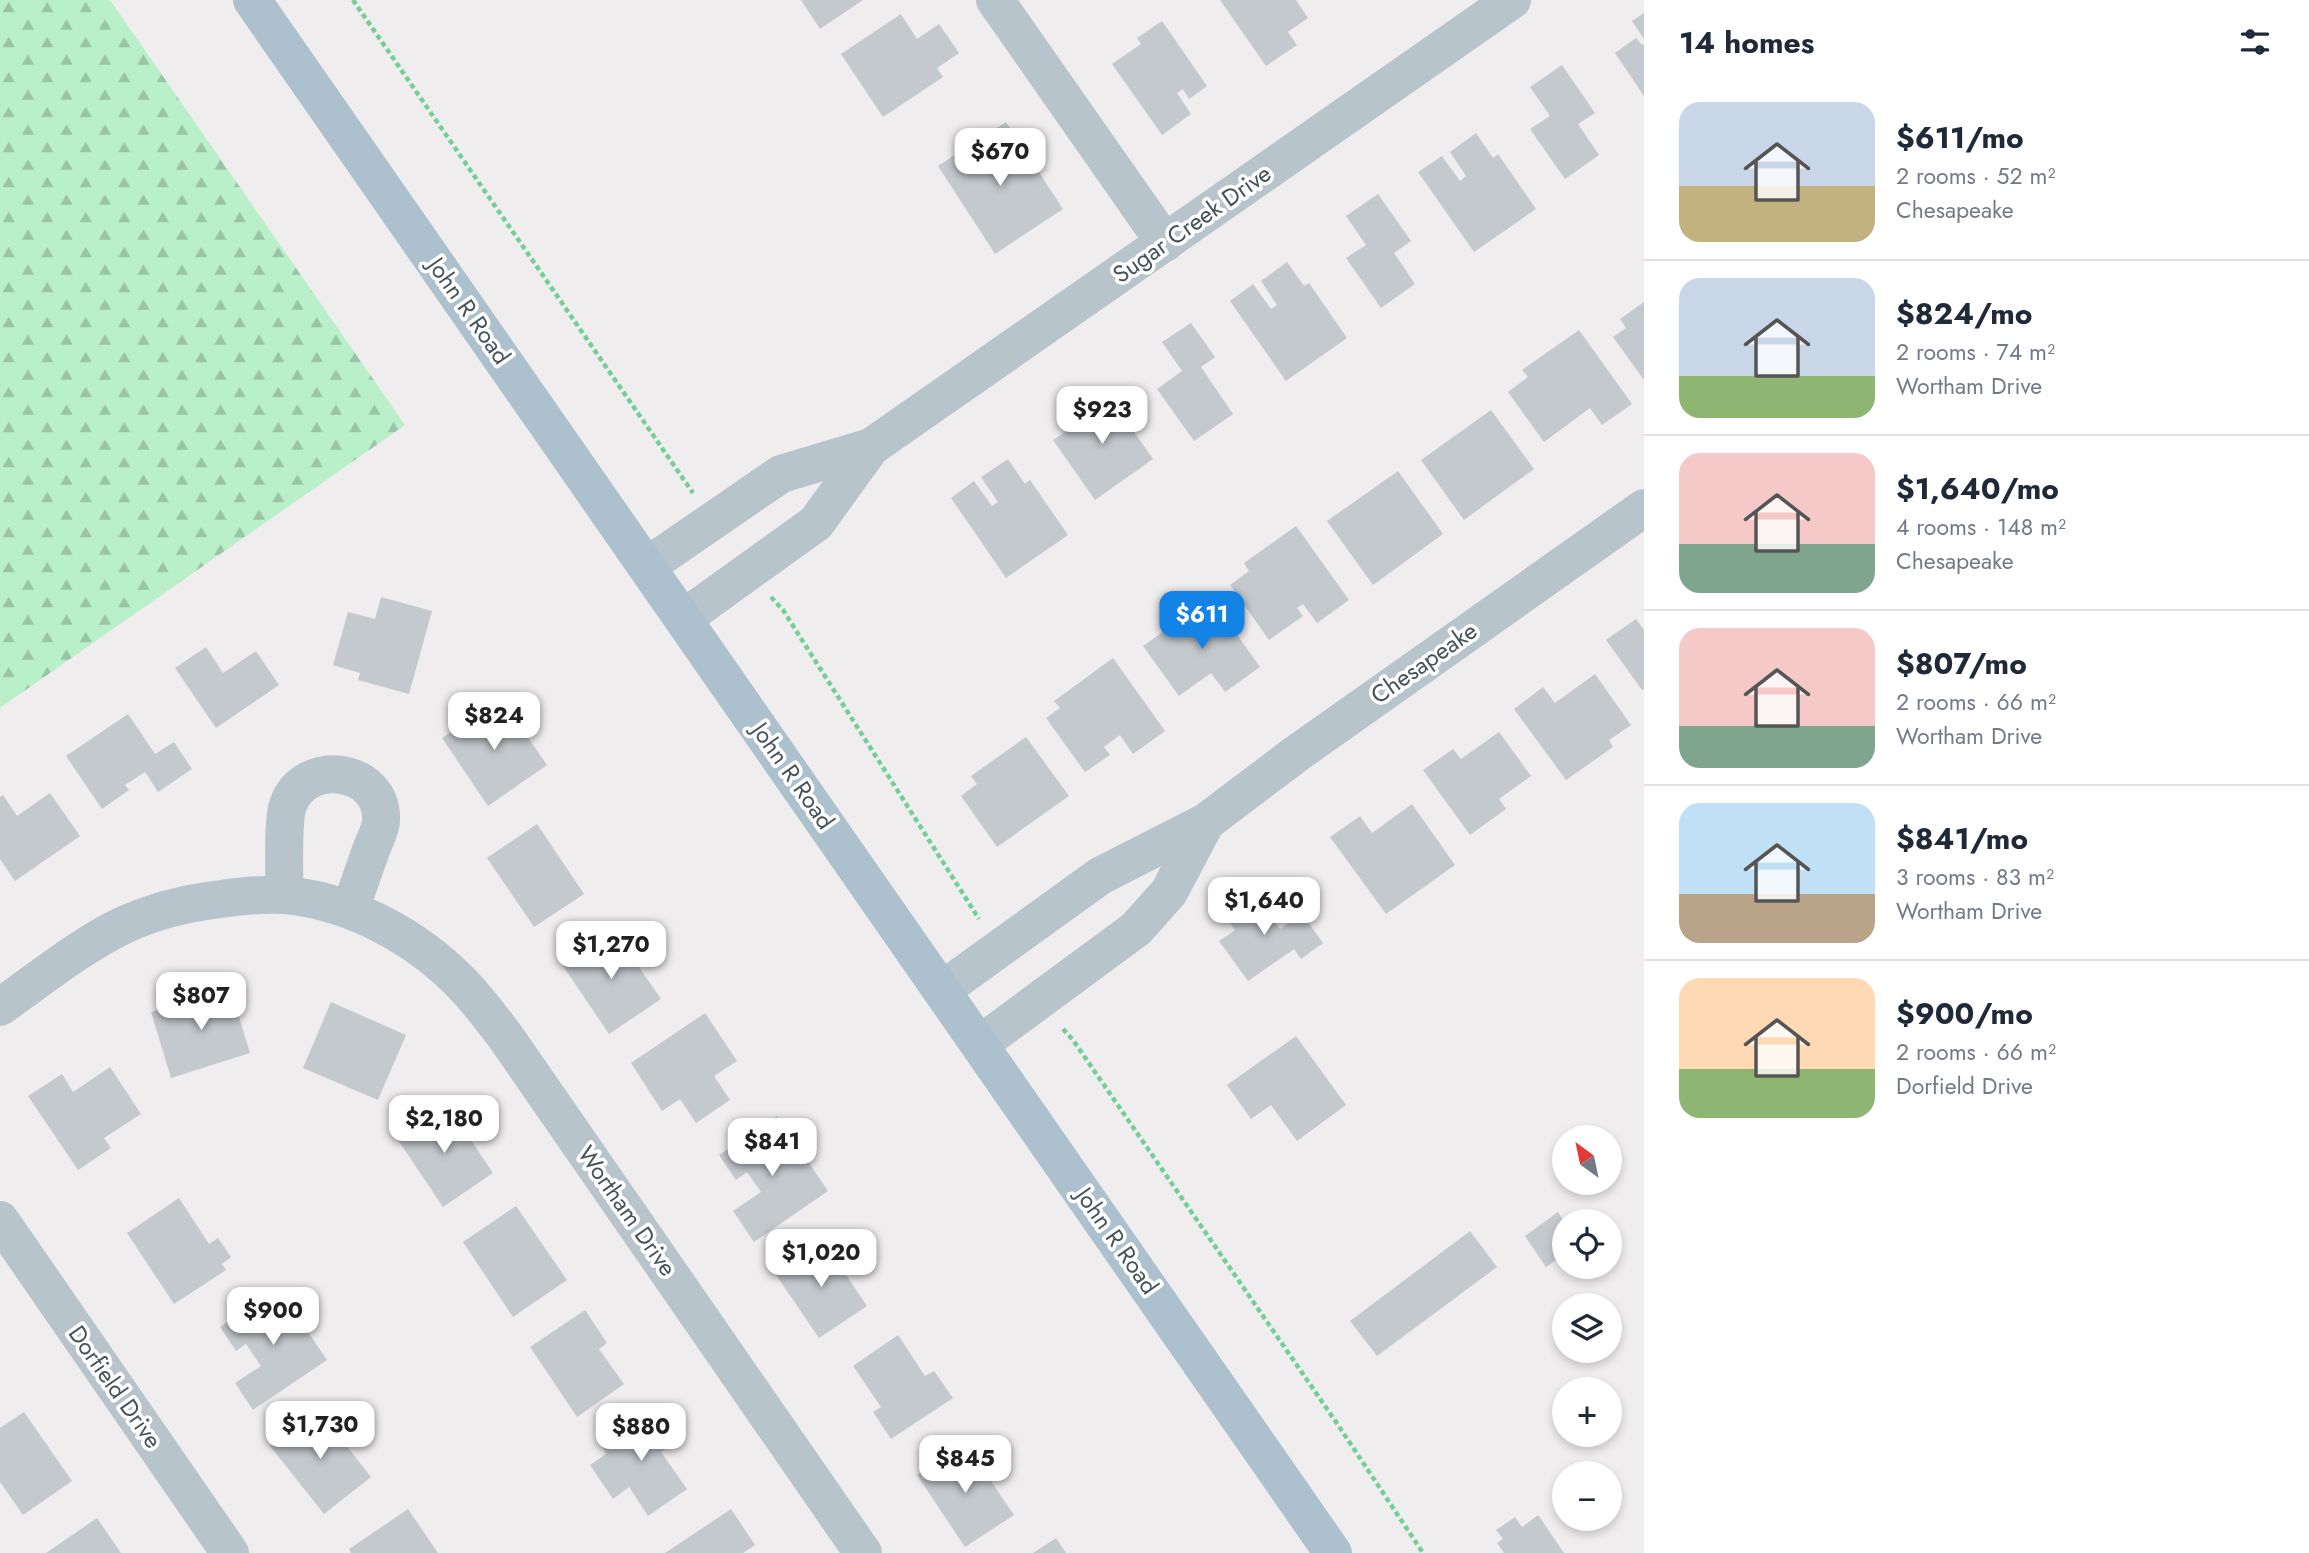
<!DOCTYPE html>
<meta charset="utf-8">
<style>
:root{--surface:#fff;--page:#f2f2f3;--text:#1f2937;--muted:#747a83;--line:#e0e1e3;--accent:#1383e5}
body{margin:0;font-family:Jost,sans-serif;background:var(--page);color:var(--text);height:100vh;display:flex;flex-direction:column;font-size:26px;white-space:nowrap}
*{box-sizing:border-box;margin:0}
p{font-size:23px;color:var(--muted)}
.icon{flex:none;width:38px;height:38px;fill:none;stroke:currentColor;stroke-width:2;stroke-linecap:round;stroke-linejoin:round}
.map{position:relative;flex:1;overflow:hidden}
.drawer{display:flex;flex-direction:column;background:var(--surface);width:665px}
.drawer>*{flex:none}
.needle{width:46px;rotate:327deg}
.tools{position:absolute;left:1552px;top:1125px;display:grid;gap:14px}
.tools a{display:grid;place-items:center;width:70px;height:70px;border-radius:50%;background:var(--surface);box-shadow:0 4px 10px #0003;font-size:35px}
.price{position:absolute;translate:-50% -60px;padding:0 16px;border-radius:14px;background:#fff;color:#222;font-size:23px;line-height:46px;filter:drop-shadow(0 2px 4px #0008)}
.price::after{content:'';position:absolute;left:50%;top:42px;width:21px;height:16px;margin-left:-10px;background:inherit;clip-path:polygon(0 0,100% 0,50% 100%)}
.price.selected{background:var(--accent);color:#fff}
ul{padding:0;list-style:none}
li{display:flex;align-items:center;gap:21px;height:175px;padding:0 35px}
li+li{border-top:2px solid var(--line)}
li span{display:grid;place-items:center;flex:none;width:196px;height:140px;border-radius:21px;color:#555}
li>.icon{margin-inline-start:auto}
span .icon{width:84px;height:84px;fill:#fffc;stroke-width:1}
li b{font-size:30px}
h2{display:flex;justify-content:space-between;align-items:center;height:84px;padding:0 35px;font-size:30px}
main{display:flex;flex:1;min-height:0}
.map>svg:first-child{display:block}
</style>
<main>
<div class="map">
<svg width="1644" height="1553" viewBox="0 0 1644 1553">
<defs>
<pattern id="forest-firs" width="22" height="20" patternUnits="userSpaceOnUse" patternTransform="scale(1.75)"><rect width="22" height="20" fill="#baf0c9"/><path d="M5 1l3.5 6h-7zM16 11l3.5 6h-7z" fill="#99c5a6"/></pattern>
</defs>
<rect width="100%" height="100%" fill="#f0edee"/>
<path fill="url(#forest-firs)" d="M0,0H110L405,425L0,708Z"/>
<path fill="#c4c9ce" d="M801,0H863L820,29Z
M1220,0H1296L1308,18L1288,32L1297,45L1266,66Z
M1644,13V39L1632,21Z
M901,14L917,39L939,24L959,53L937,68L943,77L883,117L841,54Z
M1162,21L1207,86L1189,99L1183,89L1177,93L1191,114L1162,135L1112,64L1141,44L1137,38Z
M1636,38L1642,45L1644,44V96L1615,53Z
M1562,65L1595,113L1578,124L1599,155L1565,179L1530,129L1550,116L1530,87Z
M1006,122L1063,209L995,254L938,166Z
M1476,133L1493,158L1498,154L1536,209L1474,252L1418,172L1442,156L1460,181L1466,176L1450,152Z
M1378,194L1411,241L1394,253L1415,284L1381,308L1346,258L1366,245L1346,216Z
M1287,262L1304,286L1309,283L1347,338L1286,381L1230,301L1253,284L1271,309L1277,305L1261,281Z
M1644,302V380L1613,337L1626,328L1620,319Z
M1191,323L1215,357L1201,367L1233,414L1194,441L1157,389L1182,371L1162,342Z
M1579,330L1632,404L1602,425L1590,408L1544,442L1508,392L1528,377L1522,370Z
M1104,389L1153,459L1095,500L1053,440L1077,424L1070,413Z
M1491,410L1534,469L1464,520L1421,460Z
M1008,459L1025,484L1030,480L1068,535L1006,578L951,498L974,481L992,506L998,502L981,477Z
M1398,471L1443,534L1373,585L1327,521Z
M1296,526L1349,600L1317,623L1303,604L1297,608L1303,616L1269,640L1230,585L1249,571L1244,563Z
M381,597L432,611L409,694L358,680L360,673L333,665L348,612L375,619Z
M1211,598L1260,667L1225,692L1211,673L1179,696L1143,646Z
M1636,619L1644,630V689L1642,690L1606,640Z
M206,647L223,673L256,651L279,685L216,728L175,668Z
M1113,658L1165,731L1133,754L1120,735L1104,747L1110,755L1085,772L1046,718L1060,708L1054,701Z
M1595,674L1631,725L1609,740L1613,747L1566,780L1514,709L1543,687L1555,703Z
M501,698L547,765L488,806L442,738Z
M128,714L155,754L174,742L192,769L158,792L145,772L125,785L129,790L102,809L66,756Z
M1499,732L1531,776L1499,799L1506,809L1470,835L1423,770L1453,749L1461,759Z
M1026,737L1069,796L997,847L961,796L977,784L971,776Z
M50,793L80,836L15,881L0,859V797L3,795L17,816Z
M1412,804L1455,865L1386,914L1330,837L1360,816L1372,833Z
M537,824L584,894L534,927L487,858Z
M1252,891L1280,929L1302,914L1323,943L1301,959L1294,949L1248,981L1219,941L1235,930L1222,912Z
M612,928L661,999L609,1034L561,963Z
M230,987L250,1053L171,1078L151,1012Z
M331,1002L406,1035L378,1100L303,1068Z
M705,1013L737,1061L714,1076L730,1100L696,1123L680,1099L662,1111L631,1063Z
M1296,1036L1346,1105L1297,1141L1271,1105L1251,1119L1227,1085Z
M110,1067L141,1114L104,1138L111,1148L78,1170L28,1096L62,1074L73,1092Z
M446,1103L493,1173L443,1207L396,1137Z
M777,1116L828,1191L754,1242L733,1211L761,1192L747,1172L736,1180L719,1155Z
M179,1198L209,1244L218,1238L231,1257L222,1264L226,1270L174,1304L127,1233Z
M516,1206L567,1280L513,1317L463,1242Z
M1558,1212L1564,1221V1255L1546,1267L1525,1236Z
M1470,1231L1497,1267L1377,1356L1350,1321Z
M822,1239L867,1306L819,1338L774,1272Z
M278,1288L327,1360L253,1410L235,1383L261,1366L246,1344L236,1351L220,1327Z
M585,1310L607,1343L599,1349L624,1384L577,1417L530,1347Z
M898,1335L925,1376L934,1371L953,1398L891,1439L873,1412L881,1407L853,1366Z
M317,1408L371,1477L324,1514L270,1446Z
M656,1408L678,1441L661,1452L687,1489L648,1516L629,1487L613,1499L590,1465L606,1454L601,1445Z
M24,1412L72,1481L23,1515L0,1482V1428Z
M965,1443L1014,1515L965,1547L917,1475Z
M408,1509L438,1553H351L349,1549Z
M731,1509L755,1545L743,1553H665Z
M1538,1515L1564,1553H1504L1497,1543L1503,1539L1496,1530L1515,1517L1522,1527Z
M97,1518L121,1553H46Z
M1056,1538L1066,1553H1033Z"/>
<g fill="none" stroke-linecap="round" stroke-linejoin="round">
<path stroke="#71cf97" stroke-width="4.5" stroke-dasharray="5 3.5" stroke-linecap="butt" d="M353,0L693,493
M771,597L783,610L979,919
M1063,1029L1073,1040L1336,1422L1423,1553"/>
<path stroke="#b8c4cb" stroke-width="38" d="M995,0L1165,243
M647,566L781,474L871,447L1512,0
M684,618L816,523L871,447
M284,895C285,875 282,821 288,805C305,757 383,768 381,820C381,830 374,841 371,850C364,870 357,890 350,910
M942,990L1100,876L1206,822L1296,754L1644,508
M0,1007C40,979 80,946 124,925C154,911 187,903 221,899C242,896 263,894 284,895C344,900 406,931 450,972C471,991 488,1014 505,1036L863,1553
M980,1044L1136,929L1169,892L1206,822
M0,1220L230,1553"/>
<path stroke="#acc0ce" stroke-width="38" d="M252,0L1333,1553"/>
</g>
<g text-anchor="middle" stroke-width="7" stroke-linejoin="round" paint-order="stroke">
<g font-size="24" fill="#45535b" stroke="#fff">
<text transform="translate(1192 224) rotate(-35)" y="8">Sugar Creek Drive</text>
<text transform="translate(469 311) rotate(55)" y="8">John R Road</text>
<text transform="translate(1424 663) rotate(-35)" y="8">Chesapeake</text>
<text transform="translate(793 776) rotate(55)" y="8">John R Road</text>
<text transform="translate(627 1211) rotate(55)" y="8">Wortham Drive</text>
<text transform="translate(1117 1241) rotate(55)" y="8">John R Road</text>
<text transform="translate(115 1387) rotate(55)" y="8">Dorfield Drive</text>
</g>
</g>
</svg>
<div class="tools">
<a><svg class="needle" viewBox="-14 -14 28 28"><path d="M0-13l5 13h-10z" fill="#e53935"/><path d="M0 13l5-13h-10z" fill="#747a83"/></svg></a>
<a><svg class="icon" aria-label="locate" viewBox="0 0 24 24"><circle cx="12" cy="12" r="6"/><path d="M12 2v4M12 18v4M2 12h4M18 12h4"/></svg></a>
<a><svg class="icon" aria-label="layers" viewBox="0 0 24 24"><path d="M12 4l9 5-9 5-9-5zM3 14l9 5 9-5"/></svg></a>
<a>+</a>
<a>−</a>
</div>
<b class="price" style="left:1000px;top:188px">$670</b>
<b class="price" style="left:1102px;top:446px">$923</b>
<b class="price selected" style="left:1202px;top:651px">$611</b>
<b class="price" style="left:494px;top:752px">$824</b>
<b class="price" style="left:1264px;top:937px">$1,640</b>
<b class="price" style="left:611px;top:981px">$1,270</b>
<b class="price" style="left:201px;top:1032px">$807</b>
<b class="price" style="left:444px;top:1155px">$2,180</b>
<b class="price" style="left:772px;top:1178px">$841</b>
<b class="price" style="left:821px;top:1289px">$1,020</b>
<b class="price" style="left:273px;top:1347px">$900</b>
<b class="price" style="left:320px;top:1461px">$1,730</b>
<b class="price" style="left:641px;top:1463px">$880</b>
<b class="price" style="left:965px;top:1495px">$845</b>
</div>
<section class="drawer">
<h2>14 homes<svg class="icon" aria-label="filters" viewBox="0 0 24 24"><path d="M4 7h16M4 17h16"/><circle cx="9" cy="7" r="2"/><circle cx="15" cy="17" r="2"/></svg></h2>
<ul>
<li><span style="background:linear-gradient(#c9d6e8 60%,#c2b280 0)"><svg class="icon" aria-label="home" viewBox="0 0 24 24"><path d="M3 11l9-7 9 7M6 9v11h12V9"/></svg></span><div><b>$611/mo</b><p>2 rooms · 52 m²</p><p>Chesapeake</p></div></li>
<li><span style="background:linear-gradient(#c9d6e8 70%,#8fb573 0)"><svg class="icon" aria-label="home" viewBox="0 0 24 24"><path d="M3 11l9-7 9 7M6 9v11h12V9"/></svg></span><div><b>$824/mo</b><p>2 rooms · 74 m²</p><p>Wortham Drive</p></div></li>
<li><span style="background:linear-gradient(#f6c9c9 65%,#7fa58c 0)"><svg class="icon" aria-label="home" viewBox="0 0 24 24"><path d="M3 11l9-7 9 7M6 9v11h12V9"/></svg></span><div><b>$1,640/mo</b><p>4 rooms · 148 m²</p><p>Chesapeake</p></div></li>
<li><span style="background:linear-gradient(#f6c9c9 70%,#7fa58c 0)"><svg class="icon" aria-label="home" viewBox="0 0 24 24"><path d="M3 11l9-7 9 7M6 9v11h12V9"/></svg></span><div><b>$807/mo</b><p>2 rooms · 66 m²</p><p>Wortham Drive</p></div></li>
<li><span style="background:linear-gradient(#bfe0f5 65%,#b9a48a 0)"><svg class="icon" aria-label="home" viewBox="0 0 24 24"><path d="M3 11l9-7 9 7M6 9v11h12V9"/></svg></span><div><b>$841/mo</b><p>3 rooms · 83 m²</p><p>Wortham Drive</p></div></li>
<li><span style="background:linear-gradient(#ffd9b3 65%,#8fb573 0)"><svg class="icon" aria-label="home" viewBox="0 0 24 24"><path d="M3 11l9-7 9 7M6 9v11h12V9"/></svg></span><div><b>$900/mo</b><p>2 rooms · 66 m²</p><p>Dorfield Drive</p></div></li>
</ul>
</section>
</main>
